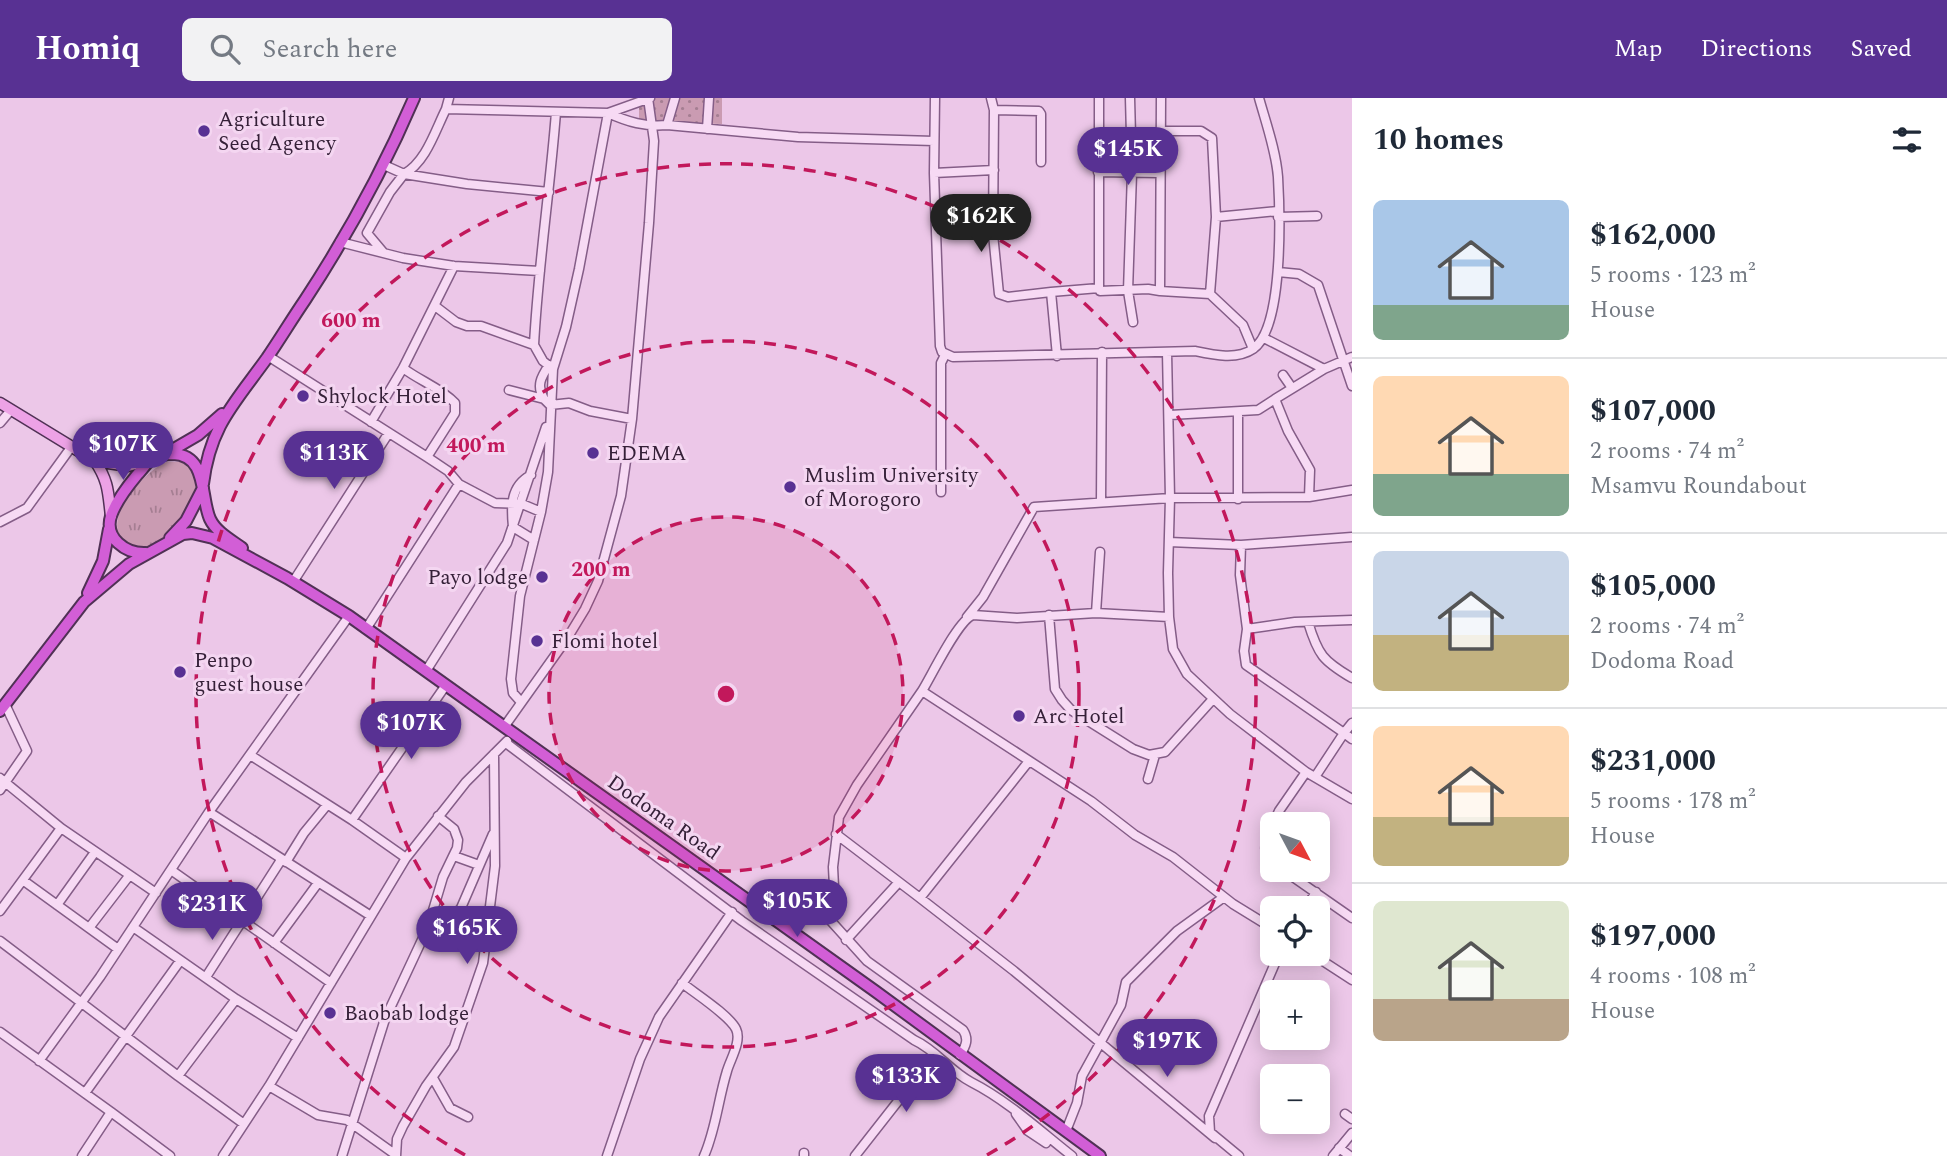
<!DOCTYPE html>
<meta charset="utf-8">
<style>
:root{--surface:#fff;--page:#f2f2f3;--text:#1f2937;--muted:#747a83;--line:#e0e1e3;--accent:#583193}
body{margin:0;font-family:Spectral,serif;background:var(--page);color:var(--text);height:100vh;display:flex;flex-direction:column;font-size:26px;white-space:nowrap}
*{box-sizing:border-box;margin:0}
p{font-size:23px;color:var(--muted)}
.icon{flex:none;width:38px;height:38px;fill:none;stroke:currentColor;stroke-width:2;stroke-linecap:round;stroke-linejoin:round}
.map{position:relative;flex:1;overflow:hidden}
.side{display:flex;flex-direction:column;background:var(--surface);width:595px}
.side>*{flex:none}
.needle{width:46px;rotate:131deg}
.fabs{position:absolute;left:1260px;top:714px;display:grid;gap:14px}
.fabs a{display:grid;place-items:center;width:70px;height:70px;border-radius:10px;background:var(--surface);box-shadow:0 4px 18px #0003;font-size:35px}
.price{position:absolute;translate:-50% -60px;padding:0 16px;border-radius:24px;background:var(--accent);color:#fff;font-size:23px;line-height:46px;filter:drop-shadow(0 2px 4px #0008)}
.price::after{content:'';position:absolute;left:50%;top:42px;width:21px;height:16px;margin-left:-10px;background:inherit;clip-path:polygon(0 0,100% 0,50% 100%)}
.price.active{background:#222;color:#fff}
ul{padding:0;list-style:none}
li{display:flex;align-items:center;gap:21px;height:175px;padding:0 21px}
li+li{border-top:2px solid var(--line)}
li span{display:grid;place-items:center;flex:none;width:196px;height:140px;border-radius:10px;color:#555}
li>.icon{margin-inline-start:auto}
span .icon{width:84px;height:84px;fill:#fffc;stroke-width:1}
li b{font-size:30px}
h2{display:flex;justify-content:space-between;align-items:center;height:84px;padding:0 21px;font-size:30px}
header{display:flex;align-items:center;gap:42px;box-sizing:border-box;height:98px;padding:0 35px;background:var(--accent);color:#fff}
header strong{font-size:33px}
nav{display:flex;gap:38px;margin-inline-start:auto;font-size:24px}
.search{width:490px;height:63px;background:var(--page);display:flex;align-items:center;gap:18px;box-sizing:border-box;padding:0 24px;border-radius:10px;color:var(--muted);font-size:26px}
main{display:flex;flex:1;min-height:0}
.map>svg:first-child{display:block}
</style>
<header>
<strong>Homiq</strong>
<div class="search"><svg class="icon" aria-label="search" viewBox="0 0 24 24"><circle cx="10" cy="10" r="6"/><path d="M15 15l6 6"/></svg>Search here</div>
<nav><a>Map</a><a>Directions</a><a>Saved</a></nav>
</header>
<main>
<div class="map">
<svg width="1352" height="1058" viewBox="0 0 1352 1058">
<defs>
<pattern id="grass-dots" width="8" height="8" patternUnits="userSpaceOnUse" patternTransform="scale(1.75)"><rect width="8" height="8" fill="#ca9bb2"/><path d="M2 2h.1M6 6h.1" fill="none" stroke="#a57e92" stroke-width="1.8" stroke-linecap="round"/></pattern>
<pattern id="park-tufts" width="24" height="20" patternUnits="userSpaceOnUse" patternTransform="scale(1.75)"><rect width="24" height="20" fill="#ca9bb2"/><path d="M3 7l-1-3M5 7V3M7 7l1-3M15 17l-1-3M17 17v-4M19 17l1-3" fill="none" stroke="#a57e92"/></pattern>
</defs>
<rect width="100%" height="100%" fill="#ecc7e8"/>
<path fill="url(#grass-dots)" d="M639,0H722V26L639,24Z"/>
<path fill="url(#park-tufts)" d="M166,364H180L191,369C194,375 199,383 197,390C191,416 161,454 133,450C127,445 121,441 118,434C111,410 146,373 166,364Z"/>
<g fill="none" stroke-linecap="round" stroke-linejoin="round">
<defs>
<path id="minor" d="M935,0L934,75L940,248L942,254L953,259L1195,253C1214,257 1237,262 1253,251C1284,230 1280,114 1278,79C1276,53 1266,25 1259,0
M991,0L994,12L993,136L999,196L1008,199L1051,194L1057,258
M1099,0V190
M1130,0L1132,75L1128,193L1133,224
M446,11L449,0
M994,12L1039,13L1041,16V64
M667,27L675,0
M707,31L709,0
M1159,33H1201L1212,40L1216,119L1210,196L1160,193L1161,0
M384,67L404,76C426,64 435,33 446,11L608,15C628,24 645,29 667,27L798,39L934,43
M1098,74L1160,75
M934,75L994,72
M1216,119L1278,113
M1278,119L1317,118
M340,144L403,160L454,168L540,173
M383,154L367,135L390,94L404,76L467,86L549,94
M1278,174L1299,176L1318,187L1352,288
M1051,194L1099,190L1100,193L1148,191L1160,193
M1210,196L1243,227L1253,251
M435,208L456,224L467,228H481L534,247L543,263L553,271
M1264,240L1324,271
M534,247C538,169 550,92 556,14
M1167,254L1170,400L1168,475L1169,519L1173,551L1187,576L1230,616L1306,674L1352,701
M268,258L427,359L448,373L459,386L495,405L522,406L541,414
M403,270C420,283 441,290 455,305V315L427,359
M1283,277L1292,290
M509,292L544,301L550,307L569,305L590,313L632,321
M544,301C536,288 541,279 549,267
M1275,301L1324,271L1352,259
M1170,317L1258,312L1275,301L1288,333L1310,372L1309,399
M371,324L403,270L454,168
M0,325L11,312
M531,377C510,388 511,409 513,429L534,442
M941,394V265L945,257
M1238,401V315
M1101,403L1102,254
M0,424L27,410L72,348
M1169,444L1241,447L1352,439
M1241,447L1240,477L1247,531L1295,524L1352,522
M293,484L388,336
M1096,515L1100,454
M1049,517L1055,591L1062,602L1071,612L1133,651L1149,657L1165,654L1213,601
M967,519L983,499L1034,409L1170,400L1309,399L1352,392
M1308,524C1318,557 1323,563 1352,580
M366,531L459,386
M1247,531L1244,553L1246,567L1344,635L1315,679
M426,573L507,445L546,329
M922,593C932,577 958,522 973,517L1017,520L1096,515L1169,519
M521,604L513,595L511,581L520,498L541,414L548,374L553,271L566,229L579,171L608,15L650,0
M1352,625L1344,635L1352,641
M504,629L568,539L585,511L598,483L621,398L632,321L649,125L654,43L648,0
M506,645L742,823L914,942C936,952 950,973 971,984C1008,1003 1039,1032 1072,1058
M250,657L352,722L406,760
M0,680L61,730L156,795
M1148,681L1155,657
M0,692L27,653L5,606
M209,714L371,818
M352,722L446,587
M1273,726L1279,713L1306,674
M1272,729C1267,741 1260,754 1272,764
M836,736L899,784
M454,758L479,767
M286,764L304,735L327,707
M171,772L331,885
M1283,772L1352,820
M24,783L118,851
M920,800L1014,873L1215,1040
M57,807L95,754
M1306,810L1316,794
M0,813L61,730
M133,829L236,901L298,940
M89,830L129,778
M423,842L443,829L461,810L493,736
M846,842L899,784L920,800L1029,663
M0,843L178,978L236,901
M274,845L318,785
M1312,856L1352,882
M206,879L281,762
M682,885C696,896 729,917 736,931C742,943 730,962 727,973C718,1002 716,1031 704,1058
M0,934L111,1014L82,1058
M960,957C966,948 969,941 963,932L867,863L830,822V807L834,789L833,769L839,719L857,687L922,593L1091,703L1135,737L1173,759L1233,806L1272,830
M39,963L100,879L209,714L349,518
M178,978L244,1026
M433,980L450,1010L468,1019
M269,988L318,1017L347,1022L396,1057
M85,995L180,863
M111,1014L170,1058
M1016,1016L1028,1033L1046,1045
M1345,1016L1352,1021
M1066,1033L1077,1005L1082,978L1121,907L1126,884L1177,833L1224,799
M1339,1050L1350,1058
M223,1058L269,988L406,760L466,684L507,643
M342,1058L385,921L428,829L443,779L457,750L458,742L454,731L438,718
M396,1058L397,1041L403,1028L426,988L454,949L483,865L495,768L494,656
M607,1058L640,961L659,919L732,814
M804,1058V1055
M855,1058L935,956
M1239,1058L1210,1034L1209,1018L1279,856
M1333,1058L1352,1035"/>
<path id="major" d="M0,305L95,363L128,368L150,362
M95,363C109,384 108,395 111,418"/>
<path id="highway" d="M167,355L198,337L222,316
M203,386C210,328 234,306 267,260C280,241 292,221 305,202C347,138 384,70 414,0
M170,440L186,423L203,390
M146,455C126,456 104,440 111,418C116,403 127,389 137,377C142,372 147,364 152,361C158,358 167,356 173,356C208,357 200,399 210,421C216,434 231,442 242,450
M88,495L103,463L109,431
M0,613L84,504L129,466L183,436L192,435L213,440L287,480L349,518L875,893L1100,1058"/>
</defs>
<use href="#minor" stroke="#845d87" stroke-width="11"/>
<use href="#major" stroke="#503155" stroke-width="13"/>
<use href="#highway" stroke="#503155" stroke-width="14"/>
<use href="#minor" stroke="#f7daf4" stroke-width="8"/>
<use href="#major" stroke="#eda2e6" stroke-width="10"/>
<use href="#highway" stroke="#d25ed6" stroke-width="10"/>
</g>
<circle cx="726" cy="596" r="177" fill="#c2185b" fill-opacity=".12"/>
<g fill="none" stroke="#c2185b" stroke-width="3.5" stroke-dasharray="12 9">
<circle cx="726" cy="596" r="177"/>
<circle cx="726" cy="596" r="353"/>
<path d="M465 1057A530 530 0 1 1 987 1057"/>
</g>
<g fill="#583193" stroke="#f4d6f1" stroke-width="2.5">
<circle cx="204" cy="33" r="7"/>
<circle cx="303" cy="298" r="7"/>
<circle cx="593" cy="355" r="7"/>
<circle cx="790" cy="389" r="7"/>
<circle cx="542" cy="479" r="7"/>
<circle cx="537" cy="543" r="7"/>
<circle cx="180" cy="574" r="7"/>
<circle cx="1019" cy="618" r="7"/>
<circle cx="330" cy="915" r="7"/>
</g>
<g text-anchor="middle" stroke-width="6" stroke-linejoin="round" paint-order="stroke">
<g font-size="21" fill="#352038" stroke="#f4d6f1" text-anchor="start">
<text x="218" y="28">Agriculture<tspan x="218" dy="24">Seed Agency</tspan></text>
<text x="317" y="305">Shylock Hotel</text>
<text x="607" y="362">EDEMA</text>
<text x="804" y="384">Muslim University<tspan x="804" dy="24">of Morogoro</tspan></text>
<text x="528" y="486" text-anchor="end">Payo lodge</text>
<text x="551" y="550">Flomi hotel</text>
<text x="194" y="569">Penpo<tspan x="194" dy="24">guest house</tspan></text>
<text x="1033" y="625">Arc Hotel</text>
<text x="344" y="922">Baobab lodge</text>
</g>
<g font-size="21" fill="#352038" stroke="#f4d6f1">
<text transform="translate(664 719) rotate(35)" y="7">Dodoma Road</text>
</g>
</g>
<circle cx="726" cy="596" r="10" fill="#c2185b" stroke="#f4d6f1" stroke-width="3.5"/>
<g font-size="21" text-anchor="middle" font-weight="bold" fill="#c2185b" stroke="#f4d6f1" stroke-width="6" stroke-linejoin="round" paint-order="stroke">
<text x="351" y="229">600 m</text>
<text x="476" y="354">400 m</text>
<text x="601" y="478">200 m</text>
</g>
</svg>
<div class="fabs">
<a><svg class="needle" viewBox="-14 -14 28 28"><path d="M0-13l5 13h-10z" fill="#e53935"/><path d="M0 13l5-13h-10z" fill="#747a83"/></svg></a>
<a><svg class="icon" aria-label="locate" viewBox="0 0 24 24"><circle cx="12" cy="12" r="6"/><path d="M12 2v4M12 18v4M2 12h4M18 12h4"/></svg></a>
<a>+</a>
<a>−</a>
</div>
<b class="price" style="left:1128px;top:89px">$145K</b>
<b class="price active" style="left:981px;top:156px">$162K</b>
<b class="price" style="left:123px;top:384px">$107K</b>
<b class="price" style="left:334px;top:393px">$113K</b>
<b class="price" style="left:411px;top:663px">$107K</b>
<b class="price" style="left:797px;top:841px">$105K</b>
<b class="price" style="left:212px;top:844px">$231K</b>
<b class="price" style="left:467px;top:868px">$165K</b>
<b class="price" style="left:1167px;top:981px">$197K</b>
<b class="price" style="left:906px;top:1016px">$133K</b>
</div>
<section class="side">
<h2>10 homes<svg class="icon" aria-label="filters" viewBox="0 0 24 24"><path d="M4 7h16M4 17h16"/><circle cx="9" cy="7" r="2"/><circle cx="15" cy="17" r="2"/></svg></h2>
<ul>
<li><span style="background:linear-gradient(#a9c7e8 75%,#7fa58c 0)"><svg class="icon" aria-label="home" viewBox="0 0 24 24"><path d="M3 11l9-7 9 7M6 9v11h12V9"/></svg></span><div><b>$162,000</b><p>5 rooms · 123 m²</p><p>House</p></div></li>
<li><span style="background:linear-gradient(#ffd9b3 70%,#7fa58c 0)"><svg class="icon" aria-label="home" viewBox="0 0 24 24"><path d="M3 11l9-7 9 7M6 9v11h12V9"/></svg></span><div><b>$107,000</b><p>2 rooms · 74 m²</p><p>Msamvu Roundabout</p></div></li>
<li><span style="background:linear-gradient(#c9d6e8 60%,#c2b280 0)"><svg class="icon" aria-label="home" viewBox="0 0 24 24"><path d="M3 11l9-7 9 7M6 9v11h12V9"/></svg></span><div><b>$105,000</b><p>2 rooms · 74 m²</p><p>Dodoma Road</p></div></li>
<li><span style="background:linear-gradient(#ffd9b3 65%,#c2b280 0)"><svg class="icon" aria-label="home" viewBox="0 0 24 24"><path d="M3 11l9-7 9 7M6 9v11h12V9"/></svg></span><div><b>$231,000</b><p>5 rooms · 178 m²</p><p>House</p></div></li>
<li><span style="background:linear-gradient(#dfe7d0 70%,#b9a48a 0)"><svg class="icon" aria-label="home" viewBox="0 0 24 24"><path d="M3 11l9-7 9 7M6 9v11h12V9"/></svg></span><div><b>$197,000</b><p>4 rooms · 108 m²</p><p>House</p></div></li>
</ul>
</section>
</main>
